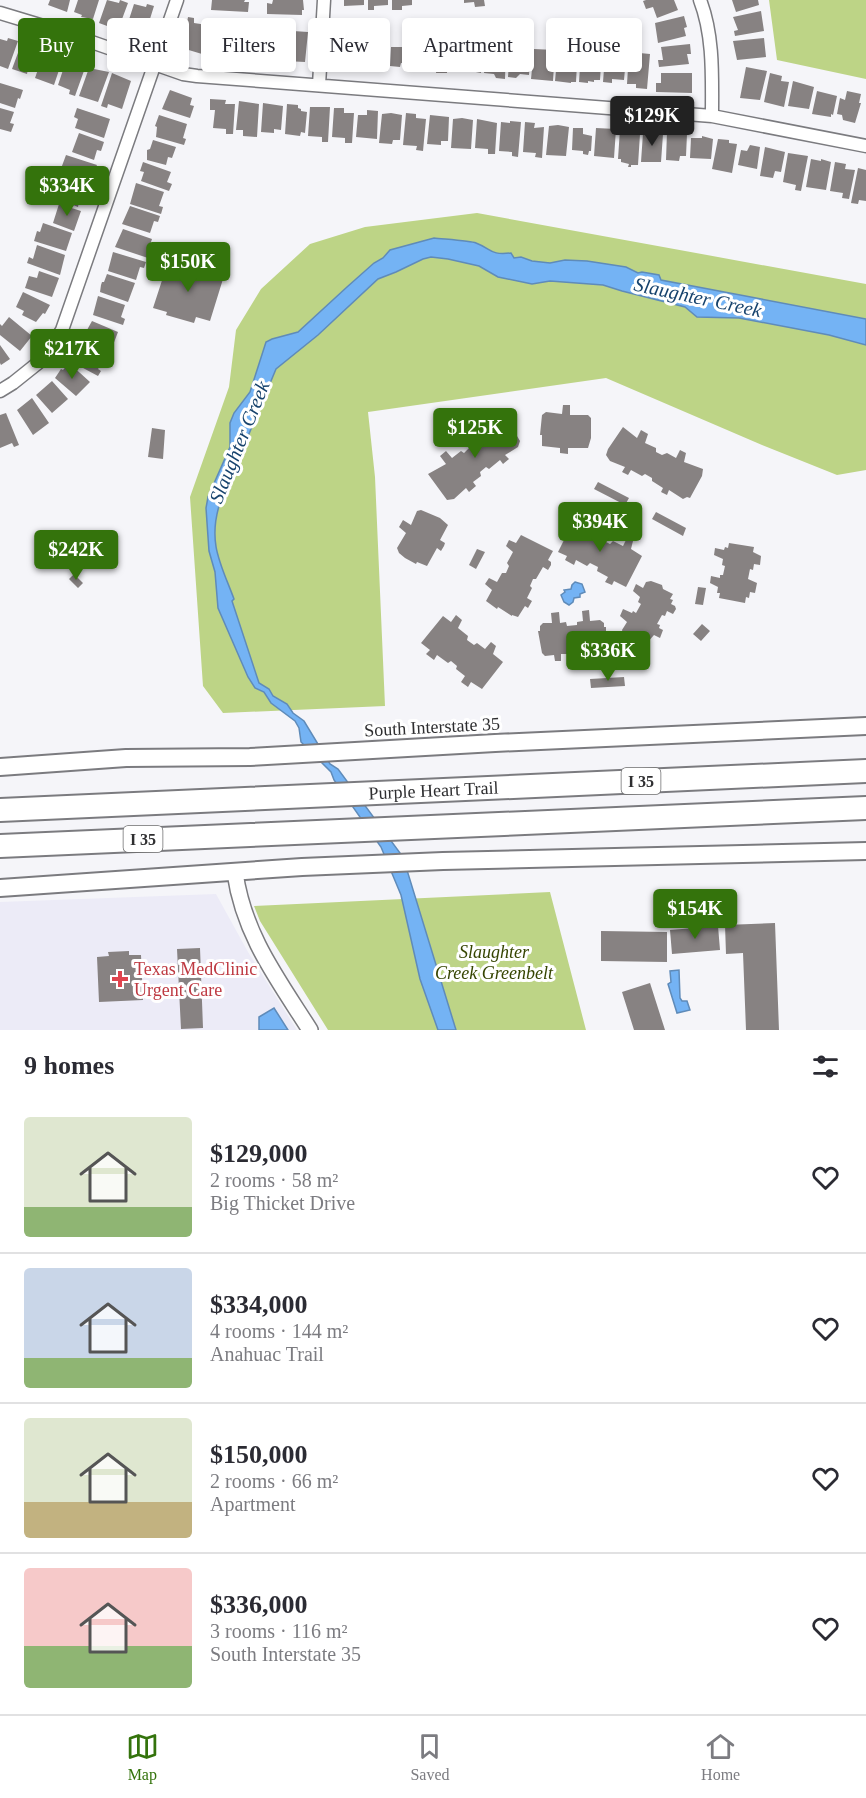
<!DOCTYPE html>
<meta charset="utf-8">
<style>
:root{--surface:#fff;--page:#f2f2f3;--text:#2b2b33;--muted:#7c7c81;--line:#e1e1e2;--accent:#34730c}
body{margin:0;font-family:Georgia,serif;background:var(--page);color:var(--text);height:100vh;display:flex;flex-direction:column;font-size:22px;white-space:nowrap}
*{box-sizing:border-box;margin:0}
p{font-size:20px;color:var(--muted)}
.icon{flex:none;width:33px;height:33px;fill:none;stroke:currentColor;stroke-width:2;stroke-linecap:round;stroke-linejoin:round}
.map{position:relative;height:1030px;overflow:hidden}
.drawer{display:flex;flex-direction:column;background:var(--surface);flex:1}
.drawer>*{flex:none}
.guide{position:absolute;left:18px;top:18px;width:831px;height:54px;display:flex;gap:12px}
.price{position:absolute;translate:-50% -51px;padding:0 14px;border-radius:6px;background:var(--accent);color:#fff;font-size:20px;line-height:39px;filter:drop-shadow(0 2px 3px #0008)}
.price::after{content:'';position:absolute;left:50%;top:36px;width:18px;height:14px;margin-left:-9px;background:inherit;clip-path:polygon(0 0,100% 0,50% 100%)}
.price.current{background:#222;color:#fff}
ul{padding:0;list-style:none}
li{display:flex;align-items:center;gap:18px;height:150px;padding:0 24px}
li+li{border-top:2px solid var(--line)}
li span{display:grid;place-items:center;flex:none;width:168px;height:120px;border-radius:6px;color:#555}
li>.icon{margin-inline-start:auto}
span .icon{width:72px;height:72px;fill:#fffc;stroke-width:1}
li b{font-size:26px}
h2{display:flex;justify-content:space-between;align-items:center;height:72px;padding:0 24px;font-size:26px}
.chip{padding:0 21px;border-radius:6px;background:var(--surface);box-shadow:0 3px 9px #0003;font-size:21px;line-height:54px}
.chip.current{background:var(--accent);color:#fff}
.tabs{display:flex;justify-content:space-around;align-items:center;height:84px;border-top:2px solid var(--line);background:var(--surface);font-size:16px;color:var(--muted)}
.tabs a{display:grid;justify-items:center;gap:3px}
.tabs .current{color:var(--accent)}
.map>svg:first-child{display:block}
</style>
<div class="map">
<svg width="866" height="1030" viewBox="0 0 866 1030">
<rect width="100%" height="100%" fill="#f5f5f9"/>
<path fill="#ecebf7" d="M216,894L248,952L297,1030H0V902Z"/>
<path fill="#bdd486" d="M769,0H866V79L777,60Z
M477,213L866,284V470L837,475L762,445L606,378L368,412L375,477L385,706L223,713L203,686L190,497L229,387L236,330L261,289L310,244L365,227Z
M550,892L586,1030H328L260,921L254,906Z"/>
<path fill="#74b3f4" stroke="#5f8bb9" stroke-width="1.5" d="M434,238C442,239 471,241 476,243C494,250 489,255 511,253L514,258L521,257L532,261L550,263L565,260L587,261L626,267L638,273L642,272L659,275L661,280L866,319V345L829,335L739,318L697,317L685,307L622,291L603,285L550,281L532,284L498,277L479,266L448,259L431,257L423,259L396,272L378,279L318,335L276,369L219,506C208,544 221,564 234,599L232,601L259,683L269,689L273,696L287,704L293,713L304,721L330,764L338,769L403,857L456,1030H438L420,979L401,895L381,847L334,780L331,772L301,742L299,728L295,721L271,703L264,692L255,688L248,677L218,608L215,572L209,551L206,508L208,497L230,447V423L234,413L250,392L266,342L272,339L298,332L347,287L374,263L383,258L390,250Z
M575,582L582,584L585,592L580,594V597L574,598L573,602L569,605L564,602L561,595L565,592L564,590L571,589L572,585Z
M679,970L680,998L682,1001H687L690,1010L677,1013L668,984L671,982L670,971Z
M274,1008L288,1030H259V1017Z"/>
<path fill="#878282" d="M50,0H70L67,12L48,5Z
M78,0H99L93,19L81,17L82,15L74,12Z
M107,0L119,3L120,0L128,3L118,30L99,23Z
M212,0H245L244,2H249L248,12L211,10Z
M273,0H303L304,10H302V15L267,14V3L272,4Z
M344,0H364V5L344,6Z
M368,0H388V5L374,6V10H368Z
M392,0H412V5L402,6V10H392Z
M464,0H484L485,6L475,7L474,2L464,3Z
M646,0H674L678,10L657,18L653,7L646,9L643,1Z
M732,0H758L759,5L736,12Z
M134,4L146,7L147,4L154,6L145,35L135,31L134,35L125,32Z
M761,11L764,31L735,36L734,31L738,30L733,17Z
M684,16L687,27L684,28L686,36L658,43L655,23Z
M188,17L194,18V23L207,25L202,54L182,48Z
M223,23H232L229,57L218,56V52L208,51L210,29L222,30Z
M236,26L255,30L253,58H242V56H233Z
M288,26L294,27L293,31L308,32L305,62L285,61Z
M275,27H281L279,57L269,56V60L258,59L261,30L274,31Z
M349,34L363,35L361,65L350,64V66L339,64L341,40H348Z
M473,34L484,35L481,73L460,69L463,38L473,39Z
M382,35H388L386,65L374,66V68L365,67L367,38L381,39Z
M8,38L18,41L8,69L0,66V39L7,41Z
M764,38L766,57L737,60L733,41Z
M429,39H436L433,68H425L421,71H413L415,41L429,42Z
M452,40H460L457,71L447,69V73H436L439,43L452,44Z
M22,42L42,49L34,71L28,69L27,74L12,69Z
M403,43H408V48H411L410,64L401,63L400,67L390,66L391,47H402Z
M690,44L691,54H687L689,64L659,67L658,60H663L661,47Z
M524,45H531L529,75L520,74L516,78L508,77L510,47L524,48Z
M568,45L578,46L576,82H571V83L555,81L558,49L567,50Z
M499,47H506L505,79L496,78L494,74L484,73L486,53L498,54Z
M45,49L55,53L54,56L58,57L57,60L62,61L54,85L35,78Z
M534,49L555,50L553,81L531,79Z
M595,50H602L600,80H594V82L588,81V83L579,82L581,52L595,53Z
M629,52L650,54L647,89L636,88V84H627Z
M605,56L626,58L624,80L612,79V83L603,82Z
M67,58L77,61L75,64L85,68L75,96L69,94L70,90L58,85Z
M746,67L767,71L760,100L740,98Z
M89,68L109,72L98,102L79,96Z
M112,73L131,81L122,109L108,104L107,108L101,106Z
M661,73H692V93L656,92V83H661Z
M770,73L782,76L781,81L789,82L784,107L764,102Z
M793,81L814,87L809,109L788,106Z
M0,83L23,90L20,99L18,98L15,108L0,103Z
M170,90L192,98L190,105L194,106L190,118L162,109Z
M817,91L837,96L833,115L831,114V117L812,114Z
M847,91L861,94L859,103H861L855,123L843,120L842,115L837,114L840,98L845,100Z
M210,99L226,100L225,104H235L233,134H226V129L213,128L215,110H210Z
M239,101L259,104L257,137L243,136V130H236Z
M263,103L283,106L281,130L274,129V133L261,132Z
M287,104L298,105V108L301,109V111L307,112L305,133L301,132L300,136L285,134Z
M310,107H330L328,142H322V137L308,136Z
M0,108L14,112L10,123L14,124L11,132L0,129Z
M77,108L110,119L104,138L75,128L78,119L74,117Z
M334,108H344V113H354L352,143H345V138L332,137Z
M367,110L378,111L377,139L356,137L358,115H367Z
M391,113L402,115L400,140H393L392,144L379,143L382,114Z
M406,113L416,114V118L426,119L423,151L416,150L417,146L403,145Z
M159,115L187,124L183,138L186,139L184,145L156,137L157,127L155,126Z
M430,115L449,117L448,141H441V145L427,144Z
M462,118L473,120L471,149L451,148L453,119Z
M477,119L497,123L495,154H488V149L475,148Z
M510,121L521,122L518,157L512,156V152L499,151L501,122L510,123Z
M525,122L535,123L534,128L544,127L542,158L535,157L536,153L523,152Z
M558,125L569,127L566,156L546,155L549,126Z
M573,128H583V134L592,136L591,151H589L588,155L583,154V151L572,150Z
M596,128L616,129L614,158L594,156Z
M620,129L630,130V135L640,134L638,165H631V167H628L629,164L621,162V159H618Z
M653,131L663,134L661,162H641L643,133H652Z
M667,132L687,134L686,156H680L679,161L666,160Z
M79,133L104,142L101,151L97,150L94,160L72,152Z
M702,136L713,139L711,159L690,158L691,138H702Z
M718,139L729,140V143L737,144L732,173L712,169Z
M153,140L176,147L172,158L168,157L166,165L147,160V150L150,149Z
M750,145L760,147L757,169L738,165L741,150L747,151Z
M765,147L785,152L781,172L775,171L773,178L760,176Z
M788,153L808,156L801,191L795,190L796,185L783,182Z
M66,155L97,165L89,184L59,174Z
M811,159L821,161V159L831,162L826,190L806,187Z
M143,162L171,172L167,182L172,184L169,191L141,181L144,172L140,171Z
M835,162L846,164L845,169L855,170L849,199L842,198L843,193L830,191Z
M858,168L866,170V201L859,200L858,204L851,203Z
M61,179L89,188L86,198H83L82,203L79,202L78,207L63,201L64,197L56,194Z
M136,183L164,192L159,206L163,207L161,214L130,204Z
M59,204L81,211L74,231L53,223Z
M130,206L160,216L158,222L154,221L150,233L122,224Z
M43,223L72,233L66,251L34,241L37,231L40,232Z
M123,229L152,239L149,248L154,250L151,259L115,247Z
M37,245L65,255L60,275L27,263L29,257L33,259Z
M113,252L146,262L144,268L140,267L136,280L108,271Z
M168,262L219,278L222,269L229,271L225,280L223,279L210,321L196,317L194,323L166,315L167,312L153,308Z
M39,271L59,278L52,297L25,288L29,276L37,278Z
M107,274L135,283L128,302L100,292L101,285L102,282H104Z
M23,292L50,305L45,314L43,313L36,322L22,315L24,311L16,307Z
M98,296L125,305L121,317L125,319L123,325L93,315Z
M9,317L32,336L20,351L0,335V324L2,326Z
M92,321L118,332L113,345L109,343L107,349L82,339Z
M80,341L106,357L98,369L101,371L98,376L70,361Z
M0,345L10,359L1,365L0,363Z
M69,363L90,382L76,396L55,378L61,369L63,370Z
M52,381L68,399L52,413L36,395Z
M32,398L49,423L33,435L17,410Z
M563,405H570V415H588L591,418V438L588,448H568V454L560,453V448L542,446V435H540L542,415L546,412L562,414Z
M6,413L19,445L14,447L12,443L0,448V415Z
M498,417L517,436L520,441L518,447L505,455L509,459L503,464L500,460L489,469L486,467L480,472L481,476L473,482L476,486L469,492L466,488L454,499L447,500L428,474L446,464L440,456L446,451L452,458L461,451L464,453L470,447L469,445L479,436L473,428L480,423L486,431Z
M623,427L637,438L641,430L648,434L645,443L656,448V452L662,455L667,453L676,458L680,450L686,453L684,462L703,469L702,476L690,498L687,497L683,499L669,490L667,495L661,492L663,488L652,481V478L645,474L642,476L631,470L628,475L622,472L625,467L610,461L606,455L608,449Z
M152,428L165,430L163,459L148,457Z
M598,482L629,498L625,505L594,489Z
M421,510L440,518L448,525L440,540L445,543L444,546L441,551L437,548L427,566L417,562L416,564L405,558L399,553L397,548L406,533L399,527L403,520L411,525L417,511Z
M656,512L686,528L683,536L652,519Z
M588,517L594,521L591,530L603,535L602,540L610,544L613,541L623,546L627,538L633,541L631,549L642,556L626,587L614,581L612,585L605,582L608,577L597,571L598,567L590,563L587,566L576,560L574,565L565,560L567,556L558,552L574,520L584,525Z
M521,535L553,551L548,560L551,562V565L548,570L543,567L536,579H533L530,586L532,588L527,598L532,601L528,608L525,606L518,617L512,615V616L498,607L497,609L486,601L492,590L485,584L489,578L497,582L502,573H506L509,566L507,563L513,552L506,546L509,540L516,543Z
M729,543L754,547L753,552L761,556L760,565L754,564L753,570L750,569L748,579L757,583L755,593L750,592L749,598L746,597L745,603L719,598L720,593H717L718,587L710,583L711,576L720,578V575H723L725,566L722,565L723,559L714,555L715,548L724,550L725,547L728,548Z
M477,549L485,552L476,569L469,565Z
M74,574L83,583L78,588L69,579Z
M651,581L662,585L663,589L673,594L670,599L673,600L671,604L675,606L676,609L673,614L667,611L665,616L662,615L657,624L660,625L659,628L663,630L660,638L654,635L646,644L637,639L633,641L623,634L622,630L627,622L620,616L623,609L632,613L633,611L636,613L641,604L638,602L640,597L633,591L636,584L643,588L646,582Z
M698,587L706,588L703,605L695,604Z
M589,610L590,621L600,620L604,623V627H606V635H605L607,645L602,653H592V659L585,660L584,653H579V650H568V654H561V661H555L554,655L545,656L542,653L538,631H540V626L543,623H552L551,613L559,612L560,623L566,622L567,626L577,625V622L583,621L582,611Z
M456,615L462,620L458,628L468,636L467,640L474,645L477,643L485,649L491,642L496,646L493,654L503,662L482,689L471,682L468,687L461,682L465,676L456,669L457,666L451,661L448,663L437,655L434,660L426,654L430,650L421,643L443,616L451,622Z
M702,624L710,631L701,641L693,634Z
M648,654L649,662L622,663V655Z
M624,677L625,686L591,688L590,679Z
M775,923L779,1030H746L743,953L726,954L725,925Z
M718,926L720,950L672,954L670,930Z
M601,931L667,932V962L601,961Z
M200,948L203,1028L181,1029L177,949Z
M129,951V955H141L143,1000L99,1002L97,957L109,956L108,952Z
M650,983L665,1030H634L622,992Z"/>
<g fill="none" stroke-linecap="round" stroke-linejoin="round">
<defs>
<path id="minor" d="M700,0C714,36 712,78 712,116
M0,13L63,32L183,74L197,76L712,116L866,146
M319,85L324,0
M0,391L13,383L43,359L62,330L177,0"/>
<path id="tertiary" d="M235,873C244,935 277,978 310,1030"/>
<path id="secondary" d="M0,767L126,758L250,757L495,743L866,726
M0,888L302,867L443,861L866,851"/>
<g id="motorway">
<path id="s1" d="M0,810L866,771"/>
<path d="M0,846L866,808"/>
</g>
</defs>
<use href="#minor" stroke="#7b7b7f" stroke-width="15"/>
<use href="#tertiary" stroke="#7b7b7f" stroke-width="18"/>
<use href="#secondary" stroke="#7b7b7f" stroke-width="20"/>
<use href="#motorway" stroke="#7b7b7f" stroke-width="26"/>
<use href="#minor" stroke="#fff" stroke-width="12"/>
<use href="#tertiary" stroke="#fff" stroke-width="15"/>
<use href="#secondary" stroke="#fff" stroke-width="16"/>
<use href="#motorway" stroke="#fff" stroke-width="22"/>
</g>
<path fill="#e0444e" stroke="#fff" stroke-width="2" d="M117 970h6v6h6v6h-6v6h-6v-6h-6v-6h6z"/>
<g text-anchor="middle" stroke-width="6" stroke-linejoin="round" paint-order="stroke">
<g fill="#fff" stroke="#6d6d6e" stroke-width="1.5">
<rect x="621.5" y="768" width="39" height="26" rx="4.5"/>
<rect x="123.5" y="826" width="39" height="26" rx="4.5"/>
</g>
<g font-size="16" font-weight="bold" fill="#2e2e30">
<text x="641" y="787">I 35</text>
<text x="143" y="845">I 35</text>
</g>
<g font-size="18" fill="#2e2e30" stroke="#fff">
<text transform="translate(432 727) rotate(-3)" y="6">South Interstate 35</text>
<text dy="6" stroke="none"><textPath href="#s1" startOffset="434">Purple Heart Trail</textPath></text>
</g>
<g font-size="18" font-style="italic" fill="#364502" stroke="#fff">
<text x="494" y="958">Slaughter<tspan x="494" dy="21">Creek Greenbelt</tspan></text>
</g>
<g font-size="18" fill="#be3a42" stroke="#fff" text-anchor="start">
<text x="134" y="975">Texas MedClinic<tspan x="134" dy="21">Urgent Care</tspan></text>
</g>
<g font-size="20" font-style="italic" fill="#17436d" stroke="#fff">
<text transform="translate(698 297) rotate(12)" y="7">Slaughter Creek</text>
<text transform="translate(239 442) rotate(-68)" y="7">Slaughter Creek</text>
</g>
</g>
</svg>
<b class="price current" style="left:652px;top:147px">$129K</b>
<b class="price" style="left:67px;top:217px">$334K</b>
<b class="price" style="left:188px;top:293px">$150K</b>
<b class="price" style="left:72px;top:380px">$217K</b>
<b class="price" style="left:475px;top:459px">$125K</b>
<b class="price" style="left:600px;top:553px">$394K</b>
<b class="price" style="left:76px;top:581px">$242K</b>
<b class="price" style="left:608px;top:682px">$336K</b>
<b class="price" style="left:695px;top:940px">$154K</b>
<div class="guide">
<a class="chip current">Buy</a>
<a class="chip">Rent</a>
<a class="chip">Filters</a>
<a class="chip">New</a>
<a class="chip">Apartment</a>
<a class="chip">House</a>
</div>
</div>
<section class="drawer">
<h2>9 homes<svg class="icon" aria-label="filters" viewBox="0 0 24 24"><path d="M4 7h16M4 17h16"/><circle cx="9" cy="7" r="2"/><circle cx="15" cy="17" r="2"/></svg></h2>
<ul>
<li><span style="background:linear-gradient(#dfe7d0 75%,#8fb573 0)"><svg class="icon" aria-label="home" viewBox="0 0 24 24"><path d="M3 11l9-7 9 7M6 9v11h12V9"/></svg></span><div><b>$129,000</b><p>2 rooms · 58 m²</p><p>Big Thicket Drive</p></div><svg class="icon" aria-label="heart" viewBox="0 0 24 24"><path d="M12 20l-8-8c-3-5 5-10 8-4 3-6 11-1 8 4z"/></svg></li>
<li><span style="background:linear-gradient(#c9d6e8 75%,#8fb573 0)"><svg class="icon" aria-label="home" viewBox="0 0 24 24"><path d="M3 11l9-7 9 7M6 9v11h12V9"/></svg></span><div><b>$334,000</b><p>4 rooms · 144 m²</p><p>Anahuac Trail</p></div><svg class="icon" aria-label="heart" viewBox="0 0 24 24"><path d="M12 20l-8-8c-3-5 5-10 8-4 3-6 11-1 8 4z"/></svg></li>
<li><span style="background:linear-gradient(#dfe7d0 70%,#c2b280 0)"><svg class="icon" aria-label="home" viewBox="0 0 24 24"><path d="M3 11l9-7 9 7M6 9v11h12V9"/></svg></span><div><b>$150,000</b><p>2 rooms · 66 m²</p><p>Apartment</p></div><svg class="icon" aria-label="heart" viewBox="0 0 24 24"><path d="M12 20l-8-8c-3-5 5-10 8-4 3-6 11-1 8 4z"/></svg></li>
<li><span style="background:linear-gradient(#f6c9c9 65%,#8fb573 0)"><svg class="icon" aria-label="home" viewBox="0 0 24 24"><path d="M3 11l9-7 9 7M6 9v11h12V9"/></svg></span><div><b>$336,000</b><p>3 rooms · 116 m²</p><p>South Interstate 35</p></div><svg class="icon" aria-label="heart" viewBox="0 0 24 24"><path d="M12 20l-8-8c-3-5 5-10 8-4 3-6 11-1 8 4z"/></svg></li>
</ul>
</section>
<nav class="tabs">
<a class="current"><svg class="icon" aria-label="map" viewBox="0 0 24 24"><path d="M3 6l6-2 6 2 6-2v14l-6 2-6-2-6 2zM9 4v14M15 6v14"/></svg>Map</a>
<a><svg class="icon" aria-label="saved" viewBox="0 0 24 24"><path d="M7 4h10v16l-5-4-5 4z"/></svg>Saved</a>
<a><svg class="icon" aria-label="home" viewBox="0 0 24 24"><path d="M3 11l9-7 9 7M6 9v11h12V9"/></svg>Home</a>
</nav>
